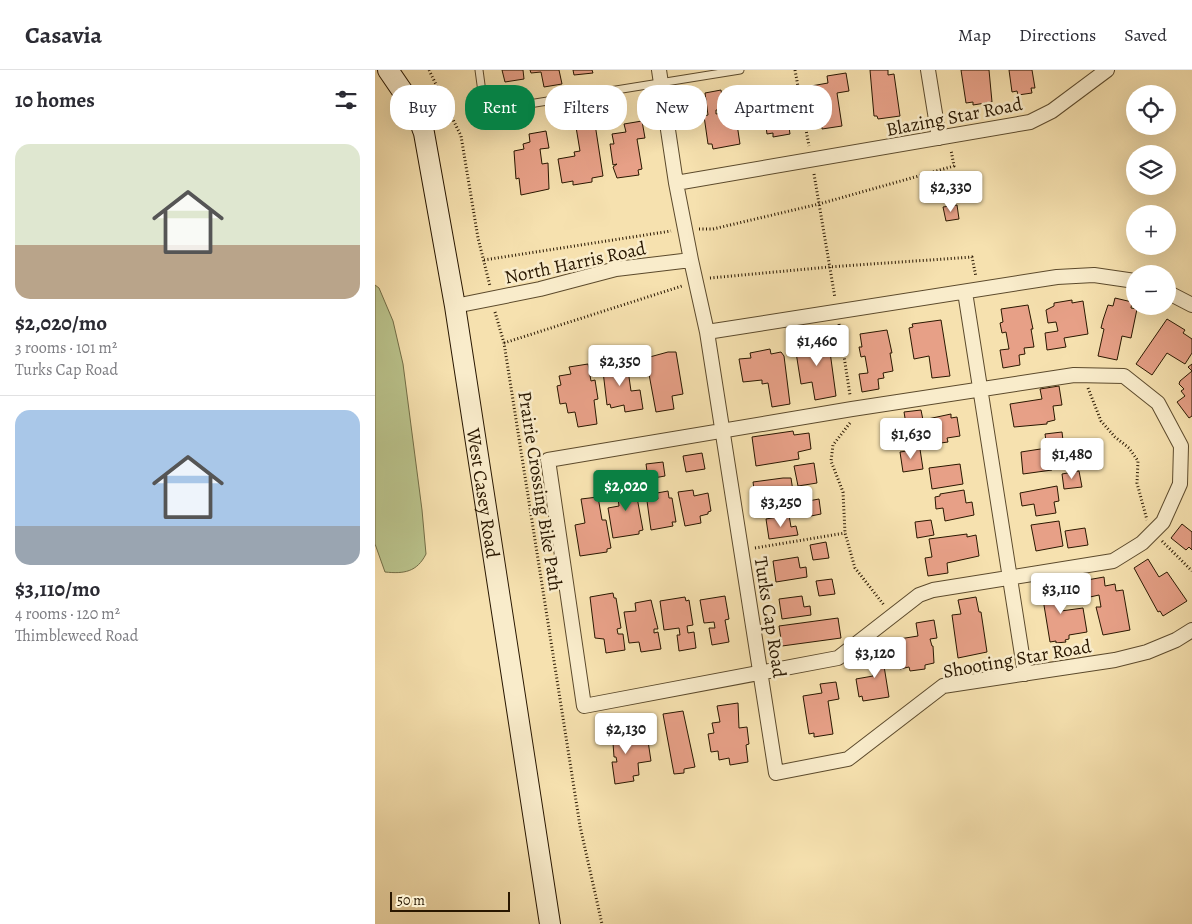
<!DOCTYPE html>
<meta charset="utf-8">
<style>
:root{--surface:#fff;--page:#f7f7f7;--text:#2b2b33;--muted:#7c7c81;--line:#e1e1e2;--accent:#0b8043}
body{margin:0;font-family:Alegreya,serif;background:var(--page);color:var(--text);height:100vh;display:flex;flex-direction:column;font-size:19px;white-space:nowrap}
*{box-sizing:border-box;margin:0}
p{font-size:16px;color:var(--muted)}
.icon{flex:none;width:28px;height:28px;fill:none;stroke:currentColor;stroke-width:2;stroke-linecap:round;stroke-linejoin:round}
.map{position:relative;flex:1;overflow:hidden}
.sheet{display:flex;flex-direction:column;background:var(--surface);width:375px}
.sheet>*{flex:none}
.banner{position:absolute;left:15px;top:15px;width:475px;height:45px;display:flex;gap:10px}
.fabs{position:absolute;left:751px;top:15px;display:grid;gap:10px}
.fabs a{display:grid;place-items:center;width:50px;height:50px;border-radius:50%;background:var(--surface);box-shadow:0 5px 20px #0002;font-size:25px}
.scale{position:absolute;left:15px;bottom:12px;width:120px;box-sizing:border-box;padding-left:5px;border:2px solid #291700;border-top:0;font-size:14px;line-height:18px;white-space:nowrap;color:#291700;-webkit-text-stroke:4px #f9eccb;paint-order:stroke}
.price{position:absolute;translate:-50% -42px;padding:0 11px;border-radius:5px;background:#fff;color:#222;font-size:16px;line-height:32px;filter:drop-shadow(0 1px 2px #0008)}
.price::after{content:'';position:absolute;left:50%;top:30px;width:15px;height:11px;margin-left:-8px;background:inherit;clip-path:polygon(0 0,100% 0,50% 100%)}
.price.selected{background:var(--accent);color:#fff}
ul{padding:0;list-style:none}
li{display:grid;align-content:center;gap:10px;height:265px;padding:0 15px}
li+li{border-top:1px solid var(--line)}
li span{display:grid;place-items:center;height:155px;border-radius:15px;color:#555}
li>.icon{margin-inline-start:auto}
span .icon{width:90px;height:90px;fill:#fffc;stroke-width:1}
li b{font-size:21px}
h2{display:flex;justify-content:space-between;align-items:center;height:60px;padding:0 15px;font-size:21px}
.tag{padding:0 18px;border-radius:20px;background:var(--surface);box-shadow:0 5px 20px #0002;font-size:18px;line-height:45px}
.tag.selected{background:var(--accent);color:#fff}
header{display:flex;align-items:center;gap:30px;box-sizing:border-box;height:70px;padding:0 25px;background:var(--surface);border-bottom:1px solid var(--line)}
header strong{font-size:24px}
nav{display:flex;gap:28px;margin-inline-start:auto;font-size:18px}
main{display:flex;flex:1;min-height:0}
.map>svg:first-child{display:block}
</style>
<header>
<strong>Casavia</strong>
<nav><a>Map</a><a>Directions</a><a>Saved</a></nav>
</header>
<main>
<section class="sheet">
<h2>10 homes<svg class="icon" aria-label="filters" viewBox="0 0 24 24"><path d="M4 7h16M4 17h16"/><circle cx="9" cy="7" r="2"/><circle cx="15" cy="17" r="2"/></svg></h2>
<ul>
<li><span style="background:linear-gradient(#dfe7d0 65%,#b9a48a 0)"><svg class="icon" aria-label="home" viewBox="0 0 24 24"><path d="M3 11l9-7 9 7M6 9v11h12V9"/></svg></span><div><b>$2,020/mo</b><p>3 rooms · 101 m²</p><p>Turks Cap Road</p></div></li>
<li><span style="background:linear-gradient(#a9c7e8 75%,#9aa5b1 0)"><svg class="icon" aria-label="home" viewBox="0 0 24 24"><path d="M3 11l9-7 9 7M6 9v11h12V9"/></svg></span><div><b>$3,110/mo</b><p>4 rooms · 120 m²</p><p>Thimbleweed Road</p></div></li>
</ul>
</section>
<div class="map">
<svg width="817" height="854" viewBox="0 0 817 854">
<rect width="100%" height="100%" fill="#f6e1af"/>
<filter id="stains"><feTurbulence type="fractalNoise" baseFrequency=".004" numOctaves="4"/><feColorMatrix values="0 0 0 0 .2 0 0 0 0 .09 0 0 0 0 .02 0 0 0 .5 -.17"/></filter>
<radialGradient id="worn" r=".72"><stop offset=".6" stop-color="#630" stop-opacity="0"/><stop offset="1" stop-color="#630" stop-opacity=".3"/></radialGradient>
<path fill="#bac38c" stroke="#726d46" d="M0,215L4,218L18,251L28,294L47,440L51,484C42,502 29,504 10,502L0,474Z"/>
<path fill="#e7a087" stroke="#291700" d="M127,0H148L149,9L130,12Z
M155,0H184L187,14L169,17L166,2L156,3Z
M198,0H217L218,3L199,5Z
M495,0H513V5L519,4L525,46L503,49L502,46H499Z
M586,0H614L617,32L598,35V32L591,33Z
M634,0H657L660,18H656L657,23L643,25L642,21L637,22Z
M471,3L474,21L462,23L467,56L447,59V54L442,55L436,16L453,13L452,6Z
M400,16L403,34H400L401,40L411,38L415,64L398,67V63L392,64L389,42L392,41L391,36L385,37L382,19Z
M346,20L349,39L341,40V44L360,41L365,74L338,79L337,74H333L329,46L333,45L330,23Z
M267,51L270,68L262,69L267,99L263,100L264,105L242,108L238,97L242,94L238,95L235,74H239L237,64L251,62L249,54Z
M220,54L228,106L217,108V112L198,115V111L187,113L183,89L200,86L199,82L205,81L201,57Z
M171,61L174,78L165,79L167,94L173,93L174,119L146,125L144,108L141,109L139,81L149,79L148,74L155,72L154,64Z
M582,135L584,149L571,151L568,137Z
M740,228L757,232L756,238L762,239L756,268L747,266L742,290L723,286L729,259L726,258L728,250L733,235L738,236Z
M697,230V233L708,231L713,264L689,268L691,277L672,280L670,263L683,261L681,252L673,253L671,240L679,236V233Z
M653,235L658,259H656L659,277L649,278L650,284L644,285L645,295L628,298L625,280L634,279L631,262L627,263L625,253L628,252L626,239Z
M792,249L810,260L808,263L817,269V283L810,294L792,283L777,305L761,294Z
M566,250L575,306L557,308L554,286L539,289L534,258L538,257L537,254Z
M512,260L517,283H515L518,301L508,303L509,308L503,309L504,319L487,322L484,304L493,303L490,286L486,287L484,277H487L485,264Z
M453,267L461,326L440,330L437,312L426,314L420,276L435,274V269Z
M395,279L396,284L406,282L409,286L415,334L397,337L393,313L387,314V310L368,312L364,289L376,288L375,283Z
M293,282H301L308,324L297,326L299,339L281,342L271,288Z
M248,289L249,294L252,293L256,321L265,320L268,339L250,342L249,335L236,338L235,334L232,335L227,293Z
M213,294L216,311L220,310L223,329L219,330L222,354L203,357L200,342L193,343L191,333L185,334L182,316L186,315L184,306L196,304L194,297Z
M817,294V346L814,348L802,332L810,326L806,321L809,319L804,314L805,311L817,301L813,297Z
M684,316L687,335L678,336L680,350L672,352V354L639,357L635,334L667,329L665,319Z
M546,340L548,350L576,344V348L582,347L585,366L572,368L573,372L551,375L550,372L539,373L536,359L532,360L529,342Z
M418,361L419,365L434,363L436,379L423,382L424,389L381,396L377,367Z
M687,362L689,379L681,380L682,388L675,389L677,400L648,404L646,382L672,378L670,364Z
M545,379L548,399L528,402L525,382Z
M327,383L330,399L311,402L308,386Z
M288,392L290,406L273,409L271,394Z
M439,393L442,413L423,416L419,396Z
M585,394L588,414L557,419L554,398Z
M704,401L707,417L689,419L687,404Z
M408,408H416L419,428L381,433L378,412Z
M259,411L268,460L264,461V464L238,468L233,438L244,436L241,413Z
M682,416L684,431L679,432L681,443L661,446L659,434L647,436L645,423Z
M318,420L319,426L333,423L336,441L333,442V444L325,446L326,453L310,456L303,422Z
M589,420L591,433L597,432L599,445L570,451L568,438L561,439L560,427L565,426V424Z
M293,421L294,428H297L301,452H297L298,456L276,460L272,431L283,429L282,423Z
M223,427L227,450H231L236,478L232,479V482L205,486L200,455L210,453L206,429Z
M444,429L446,444L431,447L428,432Z
M414,445L416,457L421,456L423,465L394,469L391,449Z
M556,450L559,465L542,468L540,452Z
M684,451L688,476L661,481L656,455Z
M807,454L817,462V480L814,477L811,480L796,468Z
M710,458L713,475L693,478L690,461Z
M592,464V467L601,465L604,486L572,493L573,503L553,506L550,488L557,487L554,469Z
M451,472L454,488L438,490L435,475Z
M423,487L425,498L431,497L432,507L401,512L398,491Z
M773,489L784,507L792,502L812,531L788,546L785,541L783,542L759,498Z
M729,507L730,516L740,514L741,521L748,520L755,560L728,565L721,537H726L724,525L715,527L712,510Z
M457,509L460,524L444,526L441,511Z
M688,513L691,531L685,532L686,541L708,538L712,562L694,565V569L690,570L691,572L681,573V571L675,572L666,517Z
M238,523L239,528H241L246,558L242,559L243,564H248L250,580L231,583L229,569L220,568L215,527Z
M350,526L354,549L350,550L354,572L337,575L334,558H340L339,552L329,553L325,530Z
M427,526L429,537L435,536L436,545L407,549L404,529Z
M310,527L311,531L314,530L318,555L312,556L313,563L319,562L321,578L304,581L302,565H305L304,558L289,560L285,531Z
M601,527L604,542H606L612,582L583,588L577,545L586,544L583,530Z
M276,530L283,559H279V563L283,562L286,579L266,582L264,572L254,573L249,542L261,541L260,533Z
M463,548L466,568L407,576L404,556Z
M559,550L562,568L555,569L557,576H558L559,593L550,595V599L535,601L534,597L525,599L524,594H521L519,581L525,577L524,569L543,566L541,553Z
M510,581L512,596H509L514,627L488,631L487,626L484,627L481,609L498,606L494,583Z
M461,612L464,629L453,631L458,664L439,667V663L434,664L428,626L447,623L445,614Z
M363,633L364,658L372,657L374,674L371,675L373,692L355,695L354,688L344,690L343,681L336,682L333,664L339,663L337,653L345,652L342,636Z
M308,641L320,697L309,699V703L299,704L288,644Z
M248,654L251,675L273,671L276,691L263,693L264,705L258,706L259,711L240,714L237,692H242L241,687H239L238,673L233,674L231,656Z"/>
<g fill="none" stroke-linecap="round" stroke-linejoin="round">
<defs>
<path id="lane" d="M104,0L107,22L114,36L129,38L365,0"/>
<path id="street" d="M553,0L564,68
M301,113L655,52L677,41L732,0
M316,190L332,262L401,703L473,689L568,616L740,590L772,582L801,570L817,560
M590,222L650,604
M792,222L817,235
M80,236L165,219L241,199L316,190L301,113L284,0
M332,262L682,207L719,205L760,211
M699,305L749,306L783,333L806,376L805,414L788,452L767,473L738,491L558,520L544,525L463,588L209,636L173,390L477,339Z"/>
<g id="secondary">
<path id="s1" d="M13,0L41,41L49,63L80,236L175,854"/>
</g>
</defs>
<use href="#lane" stroke="#5c4a2c" stroke-width="9"/>
<use href="#street" stroke="#5c4a2c" stroke-width="16"/>
<use href="#secondary" stroke="#291700" stroke-width="22"/>
<path stroke="#291700" stroke-width="3" stroke-dasharray="1 2.5" stroke-linecap="butt" d="M54,0L86,66L103,168L115,216
M420,0L434,76
M439,104L460,228
M324,159H338L444,134L579,96L576,80
M109,190L296,161
M335,208L454,197L597,187L601,207
M120,242L129,273L205,756L227,854
M464,254L475,325
M129,273L307,216
M713,318L726,351L740,367L754,378L763,391L762,413L772,450
M475,353L458,375L456,391L468,422L470,463L480,498L509,535
M787,471L817,501
M380,478L470,463"/>
<use href="#lane" stroke="#f9eccb" stroke-width="7"/>
<use href="#street" stroke="#f9eccb" stroke-width="14"/>
<use href="#secondary" stroke="#f9eccb" stroke-width="20"/>
</g>
<g text-anchor="middle" stroke-width="5" stroke-linejoin="round" paint-order="stroke">
<g font-size="19" fill="#291700" stroke="#f9eccb">
<text transform="translate(579 46) rotate(-11)" y="7">Blazing Star Road</text>
<text transform="translate(200 192) rotate(-12)" y="7">North Harris Road</text>
<text transform="translate(166 421) rotate(81)" y="7">Prairie Crossing Bike Path</text>
<text dy="7" stroke="none"><textPath href="#s1" startOffset="438">West Casey Road</textPath></text>
<text transform="translate(396 547) rotate(81)" y="7">Turks Cap Road</text>
<text transform="translate(642 588) rotate(-10)" y="7">Shooting Star Road</text>
</g>
</g>
<rect width="100%" height="100%" filter="url(#stains)"/>
<rect width="100%" height="100%" fill="url(#worn)"/>
</svg>
<div class="fabs">
<a><svg class="icon" aria-label="locate" viewBox="0 0 24 24"><circle cx="12" cy="12" r="6"/><path d="M12 2v4M12 18v4M2 12h4M18 12h4"/></svg></a>
<a><svg class="icon" aria-label="layers" viewBox="0 0 24 24"><path d="M12 4l9 5-9 5-9-5zM3 14l9 5 9-5"/></svg></a>
<a>+</a>
<a>−</a>
</div>
<div class="scale">50 m</div>
<b class="price" style="left:576px;top:143px">$2,330</b>
<b class="price" style="left:442px;top:297px">$1,460</b>
<b class="price" style="left:245px;top:317px">$2,350</b>
<b class="price" style="left:536px;top:390px">$1,630</b>
<b class="price" style="left:697px;top:410px">$1,480</b>
<b class="price selected" style="left:251px;top:442px">$2,020</b>
<b class="price" style="left:406px;top:458px">$3,250</b>
<b class="price" style="left:686px;top:545px">$3,110</b>
<b class="price" style="left:500px;top:609px">$3,120</b>
<b class="price" style="left:251px;top:685px">$2,130</b>
<div class="banner">
<a class="tag">Buy</a>
<a class="tag selected">Rent</a>
<a class="tag">Filters</a>
<a class="tag">New</a>
<a class="tag">Apartment</a>
</div>
</div>
</main>
